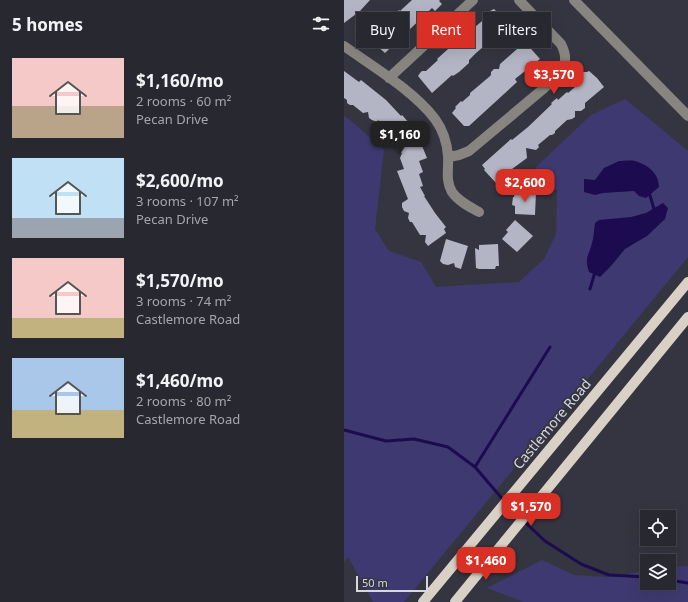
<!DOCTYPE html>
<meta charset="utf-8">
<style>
:root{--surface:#282831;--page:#34343d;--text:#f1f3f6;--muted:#a5a6ab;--line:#44444d;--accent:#d93025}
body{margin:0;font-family:"Noto Sans",sans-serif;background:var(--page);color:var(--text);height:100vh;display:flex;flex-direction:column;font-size:15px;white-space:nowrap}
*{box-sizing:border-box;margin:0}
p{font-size:13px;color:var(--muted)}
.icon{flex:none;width:22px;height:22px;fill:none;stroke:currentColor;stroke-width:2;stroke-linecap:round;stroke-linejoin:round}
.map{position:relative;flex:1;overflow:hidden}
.details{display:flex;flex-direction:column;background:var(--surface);width:344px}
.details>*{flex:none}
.banner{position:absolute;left:12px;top:12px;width:272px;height:36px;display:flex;gap:8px}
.tools{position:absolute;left:296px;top:510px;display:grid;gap:8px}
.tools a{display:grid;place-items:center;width:36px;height:36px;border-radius:0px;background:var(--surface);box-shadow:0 4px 16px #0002,0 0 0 1px var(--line);font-size:20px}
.scale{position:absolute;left:12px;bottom:10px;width:72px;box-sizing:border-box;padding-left:4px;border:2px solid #d7d7df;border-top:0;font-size:11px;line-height:14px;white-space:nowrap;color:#d7d7df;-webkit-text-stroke:3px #353541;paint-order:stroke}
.price{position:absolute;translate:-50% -34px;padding:0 9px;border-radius:8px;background:var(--accent);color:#fff;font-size:13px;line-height:26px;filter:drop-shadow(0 1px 2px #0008)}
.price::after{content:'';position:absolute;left:50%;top:24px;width:12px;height:9px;margin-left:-6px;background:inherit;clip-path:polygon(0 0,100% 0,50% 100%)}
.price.on{background:#222;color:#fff}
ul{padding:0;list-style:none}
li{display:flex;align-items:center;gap:12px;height:100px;padding:0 12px}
li span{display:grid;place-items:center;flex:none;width:112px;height:80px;border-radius:0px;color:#555}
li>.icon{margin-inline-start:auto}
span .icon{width:48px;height:48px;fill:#fffc;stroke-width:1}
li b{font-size:17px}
h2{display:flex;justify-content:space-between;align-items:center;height:48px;padding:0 12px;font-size:17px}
.pill{padding:0 14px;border-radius:0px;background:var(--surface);box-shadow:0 4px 16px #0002,0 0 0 1px var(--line);font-size:14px;line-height:36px}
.pill.on{background:var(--accent);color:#fff}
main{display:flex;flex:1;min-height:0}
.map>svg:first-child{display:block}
</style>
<main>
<section class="details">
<h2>5 homes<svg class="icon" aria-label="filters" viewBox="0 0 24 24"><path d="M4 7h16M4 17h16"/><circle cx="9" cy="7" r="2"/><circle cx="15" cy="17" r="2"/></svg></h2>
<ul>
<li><span style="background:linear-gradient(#f6c9c9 60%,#b9a48a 0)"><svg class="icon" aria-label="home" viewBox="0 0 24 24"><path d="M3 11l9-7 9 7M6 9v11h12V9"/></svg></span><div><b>$1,160/mo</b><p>2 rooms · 60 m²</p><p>Pecan Drive</p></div></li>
<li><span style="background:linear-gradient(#bfe0f5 75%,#9aa5b1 0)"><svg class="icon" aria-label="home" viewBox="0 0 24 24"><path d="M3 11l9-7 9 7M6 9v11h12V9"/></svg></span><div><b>$2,600/mo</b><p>3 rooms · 107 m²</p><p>Pecan Drive</p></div></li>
<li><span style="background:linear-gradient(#f6c9c9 75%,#c2b280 0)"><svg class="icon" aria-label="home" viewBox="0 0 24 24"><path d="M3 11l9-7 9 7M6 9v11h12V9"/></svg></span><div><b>$1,570/mo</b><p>3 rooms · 74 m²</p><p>Castlemore Road</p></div></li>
<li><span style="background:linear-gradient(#a9c7e8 65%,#c2b280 0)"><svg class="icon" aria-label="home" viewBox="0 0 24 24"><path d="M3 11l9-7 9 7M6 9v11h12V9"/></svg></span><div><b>$1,460/mo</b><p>2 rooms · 80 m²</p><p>Castlemore Road</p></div></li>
</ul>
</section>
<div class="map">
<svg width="344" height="602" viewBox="0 0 344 602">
<rect width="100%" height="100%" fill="#353541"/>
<path fill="#3e3a71" d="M281,99L344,151V257L60,602H29L4,557L0,562V116L6,120L40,150L31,229L45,251L77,262L92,287L175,282L200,259L212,234L213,191L191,168L247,115Z
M198,560L230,575L263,577L303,571V583H325V567L344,566V602H180L143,588Z"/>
<path fill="#1c0b4e" d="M275,161C280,161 287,160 291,161C304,165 315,173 315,187L302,198L295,196L290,191L259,193L251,195L240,192V179L251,180L260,168Z
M319,203L324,208L321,219L303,236L281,249L267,266L256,277L245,272C240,257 245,256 248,243C250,237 250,229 251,223L255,220L287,217L302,213Z"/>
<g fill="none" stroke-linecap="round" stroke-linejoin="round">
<path stroke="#1c0b4e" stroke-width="3" d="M305,192L310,209L309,211
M246,289L251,272
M0,430L42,441L70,439L104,447L131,467L167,509L201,541L237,564L265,575L303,577
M131,467L206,347
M325,580L344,583"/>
</g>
<path fill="#b4b5c4" d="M0,0H26L16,11L0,23Z
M68,0H96L95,1L98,4L91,11L88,8L41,53L25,39L44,19H46L55,10L56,11Z
M150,9L155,14H159L158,17L165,25L132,53L125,60V63L115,72L109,76L108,75L88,93L74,76L76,73L78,71H82L94,60L93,59L113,41L112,40L123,31L125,32L131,27L144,16V12Z
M181,42L196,59L171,79L173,82L125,126H120L108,113L112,108L111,107L117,101L118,102L126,95V93L145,77L147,75V72L150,69H155L156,64Z
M0,71L15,82L17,80L42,100L57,116L58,115L67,125L73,142L76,141L83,158L75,161L79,172L75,174L79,186L76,187L81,196H80L91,213L102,227L100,229L102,233L84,246L81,242L82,235H76L68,222H66L64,218L65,213L60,211L58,207V203L64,199L53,171L60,169L56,158L58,153L54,151L52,147L54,143L34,120L33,122L28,120L25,118L24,112L19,113L9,105H6L3,103V100L0,98Z
M245,71L253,78L260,87L241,103V108L237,111H231V117L228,119L223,120L211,131V133L208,135H206L194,145L195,147L192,150L182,148L183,158L168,169L152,183L140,170L141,169L138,165L167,139L168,140L184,127L208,104L207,103L213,98L214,100L223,92L224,93L237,82L236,80L239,77L238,72H243Z
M171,191L192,192L191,215L171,214V206L168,205L169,197H170Z
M171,220L189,236L173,252L158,239L164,232L162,230Z
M102,239L124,246L117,269L111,267L110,263L104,265L99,264L96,261Z
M154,244L155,266H152L151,269H135L132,268L131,248L135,250V245Z"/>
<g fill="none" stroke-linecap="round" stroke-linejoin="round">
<path stroke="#88847f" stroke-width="10" d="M230,0L344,116
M0,46C28,66 70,91 91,119C99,130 103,142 104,156C105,169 101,180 108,192C114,201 126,207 135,212
M45,78L129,0
M105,157L115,155L125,151L217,74C222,62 223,56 217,44L175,0"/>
<path stroke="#dad1c6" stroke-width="10" d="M79,602L344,282
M111,602L344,317"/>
</g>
<g text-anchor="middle" stroke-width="4" stroke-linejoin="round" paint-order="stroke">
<g font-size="14" fill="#d7d7df" stroke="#353541">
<text transform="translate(208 424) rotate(-50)" y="5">Castlemore Road</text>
</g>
</g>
</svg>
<div class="tools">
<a><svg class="icon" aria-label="locate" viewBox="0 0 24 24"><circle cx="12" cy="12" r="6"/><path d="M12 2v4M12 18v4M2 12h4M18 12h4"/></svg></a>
<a><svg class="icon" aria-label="layers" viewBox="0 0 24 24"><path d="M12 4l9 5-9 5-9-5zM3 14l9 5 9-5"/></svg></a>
</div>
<div class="scale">50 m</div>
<b class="price" style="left:210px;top:95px">$3,570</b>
<b class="price on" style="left:56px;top:155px">$1,160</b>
<b class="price" style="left:181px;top:203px">$2,600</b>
<b class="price" style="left:187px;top:527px">$1,570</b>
<b class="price" style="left:142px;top:581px">$1,460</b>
<div class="banner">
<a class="pill">Buy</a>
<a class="pill on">Rent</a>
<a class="pill">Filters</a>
</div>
</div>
</main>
